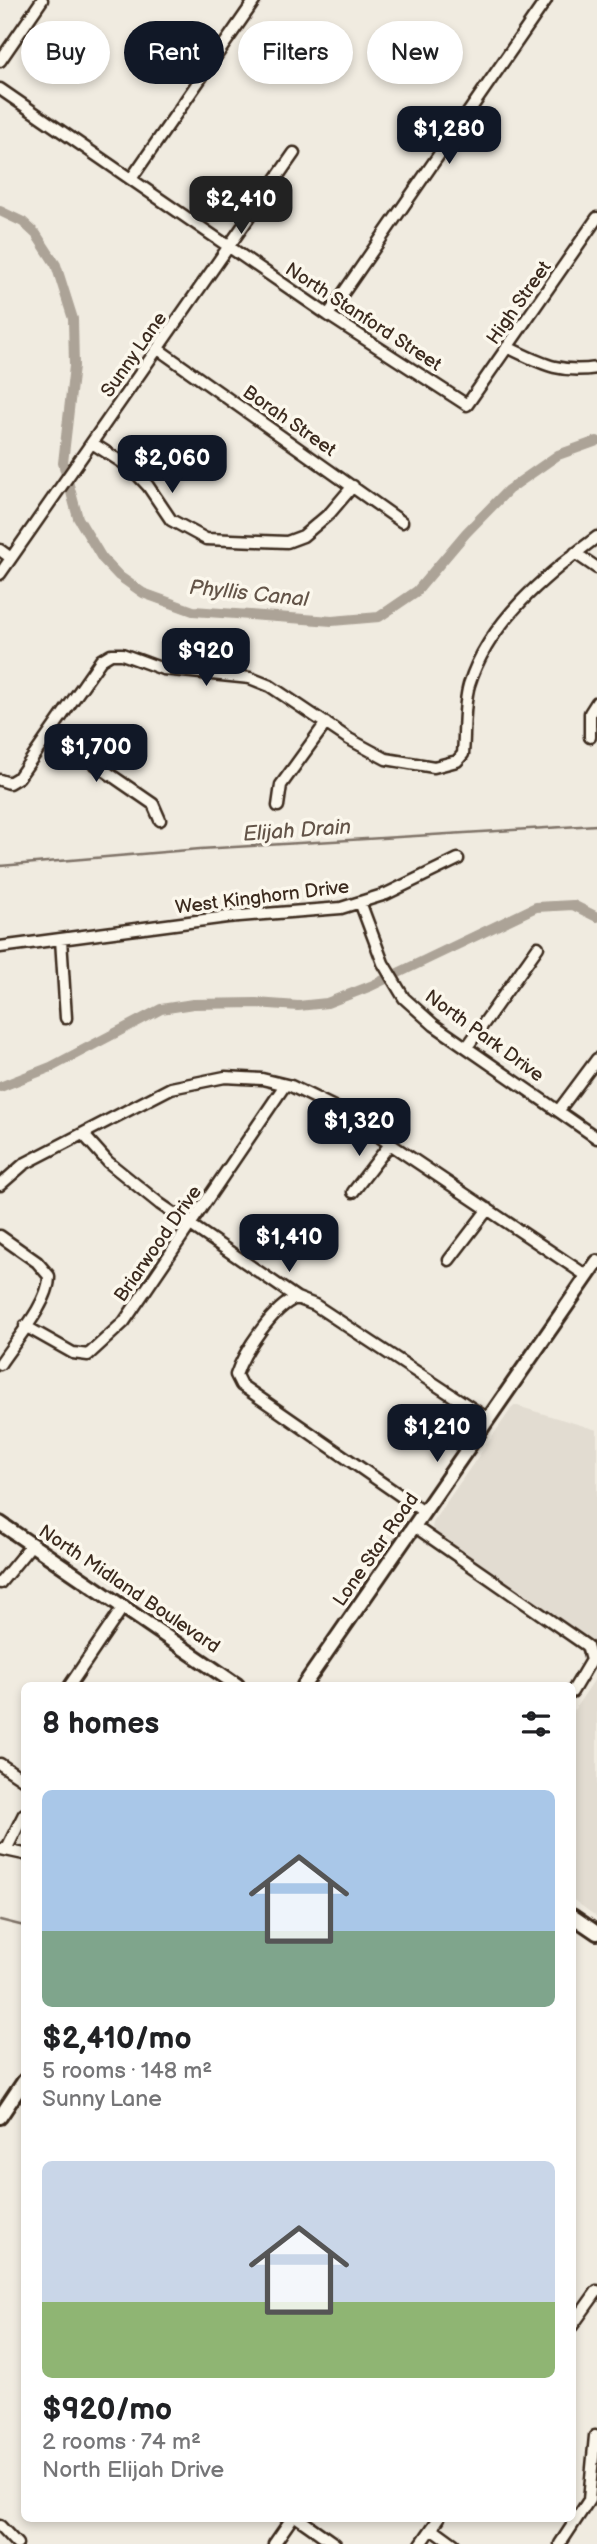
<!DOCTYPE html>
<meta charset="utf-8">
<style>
:root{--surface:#fff;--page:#f2f2f2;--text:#202124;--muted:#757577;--accent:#111827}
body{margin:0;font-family:"Balsamiq Sans",sans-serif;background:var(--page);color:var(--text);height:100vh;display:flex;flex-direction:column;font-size:26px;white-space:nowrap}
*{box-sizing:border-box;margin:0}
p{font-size:23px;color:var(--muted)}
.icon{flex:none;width:38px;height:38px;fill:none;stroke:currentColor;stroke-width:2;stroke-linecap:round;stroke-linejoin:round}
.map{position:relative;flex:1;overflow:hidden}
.side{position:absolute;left:21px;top:1682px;width:555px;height:840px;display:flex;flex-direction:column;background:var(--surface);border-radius:10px;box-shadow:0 4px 10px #0003}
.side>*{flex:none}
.hud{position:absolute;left:21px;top:21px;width:556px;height:63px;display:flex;gap:14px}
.price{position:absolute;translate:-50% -60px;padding:0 16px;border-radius:14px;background:var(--accent);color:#fff;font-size:23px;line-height:46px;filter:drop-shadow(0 2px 4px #0008)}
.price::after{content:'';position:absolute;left:50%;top:42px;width:21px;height:16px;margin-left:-10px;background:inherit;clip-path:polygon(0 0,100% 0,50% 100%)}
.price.active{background:#222;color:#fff}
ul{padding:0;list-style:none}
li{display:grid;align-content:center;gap:14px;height:371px;padding:0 21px}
li span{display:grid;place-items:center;height:217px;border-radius:10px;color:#555}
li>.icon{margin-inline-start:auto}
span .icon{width:126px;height:126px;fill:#fffc;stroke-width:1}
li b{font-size:30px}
h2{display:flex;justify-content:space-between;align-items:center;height:84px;padding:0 21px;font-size:30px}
.chip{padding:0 24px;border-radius:32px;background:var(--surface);box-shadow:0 4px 10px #0003;font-size:24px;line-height:63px}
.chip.active{background:var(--accent);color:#fff}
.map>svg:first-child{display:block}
</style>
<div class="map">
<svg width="597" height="2544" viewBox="0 0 597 2544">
<rect width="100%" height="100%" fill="#f0ebe0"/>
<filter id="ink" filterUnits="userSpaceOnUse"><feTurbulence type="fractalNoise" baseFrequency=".0143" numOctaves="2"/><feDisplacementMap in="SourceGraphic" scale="14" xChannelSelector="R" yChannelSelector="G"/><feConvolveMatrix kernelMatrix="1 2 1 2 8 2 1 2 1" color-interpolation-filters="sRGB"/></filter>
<g filter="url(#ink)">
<path fill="#e2dcd1" d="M514,1405L597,1430V1651L588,1639L435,1534L432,1527L434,1520Z
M597,1676V1917L572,1899V1713Z"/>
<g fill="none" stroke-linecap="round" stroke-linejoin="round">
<path stroke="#7f7367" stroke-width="2.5" d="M0,866L200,849L597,825
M0,1920L24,1926"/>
<path stroke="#aca397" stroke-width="10" d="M0,211L23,222L36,234L56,265L73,319L74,366L63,463L78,518L102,558L119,576L143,593L193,611L332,621L379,617L417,591L466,533L508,490L558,455L597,441
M0,1087L51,1067L161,1009L193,1004L256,1003L298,1006L327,1003L371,986L536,907L573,905L597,917"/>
<defs>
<path id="street" d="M0,61L42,0
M0,89L328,315L467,405L597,218
M131,179L255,0
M328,315L546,0
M507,347C541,363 558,374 597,368
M158,349L402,522
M92,443L131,468L148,486L171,520L206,539L287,542L303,536L330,513L353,486
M0,550L11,558
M575,553L597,568
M0,574L294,153
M50,733L153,804L160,820
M590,737V713L597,702
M0,780L9,783L19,777L101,660L111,654H122L163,669L250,678L270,686L349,739L386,759L434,767L457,761L463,754C465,733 463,706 469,685C489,621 546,575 597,537
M278,806L281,785L326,723
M360,902L383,963L404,998L434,1025L597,1138
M61,939L66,1018
M0,947L227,917L341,908L386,894L458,859
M467,1047L538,947
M559,1110L597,1059
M83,1134L108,1162L160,1204L297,1298L315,1305L488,1419
M0,1185L24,1164L171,1088L225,1077L262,1079L291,1086L338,1109L587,1276
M353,1192L390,1144
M0,1236L37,1262L49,1276C50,1302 15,1341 0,1364
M449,1260L488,1209
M297,1298C274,1305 243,1353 236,1375L241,1385L424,1512
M25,1326L73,1353L88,1355L124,1322L285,1085
M414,1526L587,1646L591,1660L572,1692
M0,1583L32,1544
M70,1685L123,1607
M0,1764L24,1780
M1,1849L24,1854
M6,1850L24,1814
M572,2326L597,2291
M298,2518L335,2544
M0,2526L17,2544
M432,2528L454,2544
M274,2544L292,2518
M421,2544L439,2518
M560,2544L589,2500L595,2436"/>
<path id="secondary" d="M0,1523L237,1685
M304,1685L597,1262
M572,1916L597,1933
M0,2117L24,2081"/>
</defs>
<use href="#street" stroke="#3b2a1e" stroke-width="15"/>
<use href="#secondary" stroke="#3b2a1e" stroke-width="18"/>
<use href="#street" stroke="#fbf7ec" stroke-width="10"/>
<use href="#secondary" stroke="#fbf7ec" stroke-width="12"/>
</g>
</g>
<g text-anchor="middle" stroke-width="7" stroke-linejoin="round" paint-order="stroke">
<g font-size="19" fill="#3b2a1e" stroke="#fbf7ec">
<text transform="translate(518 302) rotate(-55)" y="7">High Street</text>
<text transform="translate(364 316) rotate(33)" y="7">North Stanford Street</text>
<text transform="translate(133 354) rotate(-55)" y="7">Sunny Lane</text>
<text transform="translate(290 420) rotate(35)" y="7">Borah Street</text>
<text transform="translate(262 896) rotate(-7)" y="7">West Kinghorn Drive</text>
<text transform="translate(485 1035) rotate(36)" y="7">North Park Drive</text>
<text transform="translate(157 1243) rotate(-55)" y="7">Briarwood Drive</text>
<text transform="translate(375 1549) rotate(-55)" y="7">Lone Star Road</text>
<text transform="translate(130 1588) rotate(34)" y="7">North Midland Boulevard</text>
</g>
<g font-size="21" font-style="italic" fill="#635448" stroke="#fbf7ec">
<text transform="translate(249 593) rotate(6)" y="7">Phyllis Canal</text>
<text transform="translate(297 830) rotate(-4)" y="7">Elijah Drain</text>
</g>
</g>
</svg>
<b class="price" style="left:449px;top:166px">$1,280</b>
<b class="price active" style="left:241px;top:236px">$2,410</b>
<b class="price" style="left:172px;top:495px">$2,060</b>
<b class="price" style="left:206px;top:688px">$920</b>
<b class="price" style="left:96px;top:784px">$1,700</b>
<b class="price" style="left:359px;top:1158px">$1,320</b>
<b class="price" style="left:289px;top:1274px">$1,410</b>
<b class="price" style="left:437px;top:1464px">$1,210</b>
<div class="hud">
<a class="chip">Buy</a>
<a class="chip active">Rent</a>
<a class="chip">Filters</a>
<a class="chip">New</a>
</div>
<section class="side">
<h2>8 homes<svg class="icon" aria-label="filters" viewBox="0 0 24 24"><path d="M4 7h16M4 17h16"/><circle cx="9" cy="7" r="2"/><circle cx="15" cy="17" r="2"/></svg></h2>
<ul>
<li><span style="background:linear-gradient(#a9c7e8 65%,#7fa58c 0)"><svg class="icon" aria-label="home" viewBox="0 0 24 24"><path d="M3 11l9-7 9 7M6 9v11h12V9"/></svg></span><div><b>$2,410/mo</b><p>5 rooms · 148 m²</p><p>Sunny Lane</p></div></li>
<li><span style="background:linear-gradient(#c9d6e8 65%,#8fb573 0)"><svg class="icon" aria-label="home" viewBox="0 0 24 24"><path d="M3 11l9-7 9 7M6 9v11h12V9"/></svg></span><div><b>$920/mo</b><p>2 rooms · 74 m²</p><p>North Elijah Drive</p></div></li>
</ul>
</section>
</div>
